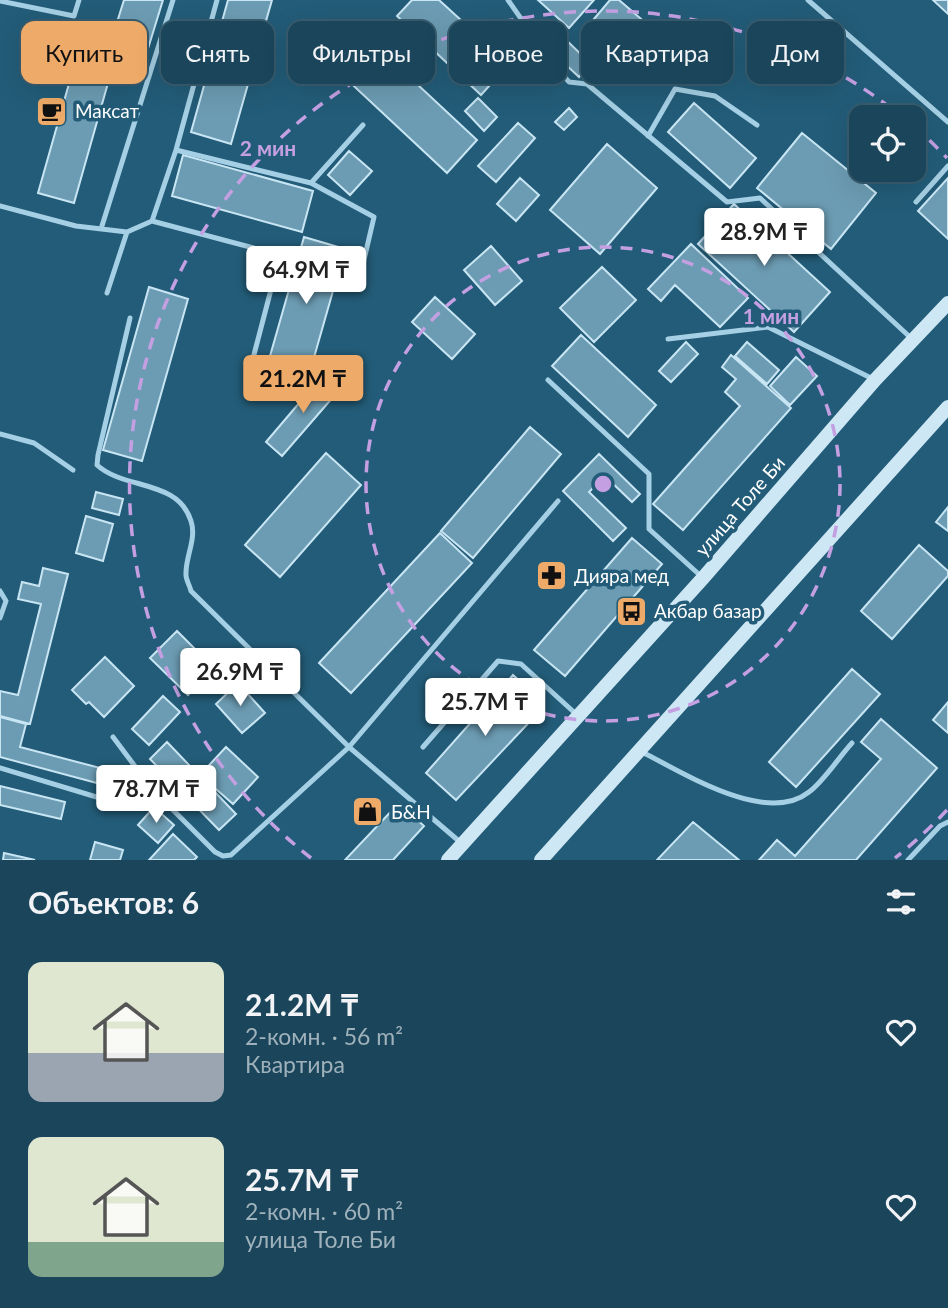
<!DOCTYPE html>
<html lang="ru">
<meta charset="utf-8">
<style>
:root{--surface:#1a455a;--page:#234c60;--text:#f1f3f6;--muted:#9fb1bb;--line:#385d70;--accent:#eeaa68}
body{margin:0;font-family:Lato,sans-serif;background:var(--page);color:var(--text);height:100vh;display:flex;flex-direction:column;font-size:26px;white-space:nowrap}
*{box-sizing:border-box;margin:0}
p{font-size:23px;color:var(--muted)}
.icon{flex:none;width:38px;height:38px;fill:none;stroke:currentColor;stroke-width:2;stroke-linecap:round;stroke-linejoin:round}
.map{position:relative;height:860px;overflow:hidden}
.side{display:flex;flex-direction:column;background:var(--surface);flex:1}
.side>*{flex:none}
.banner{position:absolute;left:21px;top:21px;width:906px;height:63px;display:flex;gap:14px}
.tools{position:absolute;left:849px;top:105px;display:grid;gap:14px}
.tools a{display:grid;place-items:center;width:77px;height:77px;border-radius:14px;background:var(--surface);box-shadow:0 7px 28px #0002,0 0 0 2px var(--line);font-size:35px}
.price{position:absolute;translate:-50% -60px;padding:0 16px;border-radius:7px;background:#fff;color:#222;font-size:23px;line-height:46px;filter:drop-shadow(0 2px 4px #0008)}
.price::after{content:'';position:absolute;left:50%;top:42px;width:21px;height:16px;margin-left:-10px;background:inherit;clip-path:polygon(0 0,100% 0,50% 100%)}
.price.active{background:var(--accent);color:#111}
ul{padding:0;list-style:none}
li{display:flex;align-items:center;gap:21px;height:175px;padding:0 28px}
li span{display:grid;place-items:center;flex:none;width:196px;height:140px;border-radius:14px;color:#555}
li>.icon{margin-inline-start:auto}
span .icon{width:84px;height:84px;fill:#fffc;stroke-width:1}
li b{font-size:30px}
h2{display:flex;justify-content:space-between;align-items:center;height:84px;padding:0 28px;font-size:30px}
.pill{padding:0 24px;border-radius:14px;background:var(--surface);box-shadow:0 7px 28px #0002,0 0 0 2px var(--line);font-size:24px;line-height:63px}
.pill.active{background:var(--accent);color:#111}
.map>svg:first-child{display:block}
</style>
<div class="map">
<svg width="948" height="860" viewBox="0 0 948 860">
<rect width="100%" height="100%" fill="#235c78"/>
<path fill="#6c9cb3" stroke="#c8e5f3" stroke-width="2" d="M124,0H163L138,81L102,70Z
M228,0H272L231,144L191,132Z
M412,0H439L509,64L481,95L397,16Z
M538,0H594L569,28Z
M610,0H619L675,48L655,71L594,19Z
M933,0H948V14Z
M357,28L477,140L447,173L327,61Z
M560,34L591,64L579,77L547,47Z
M74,66L110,76L74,203L38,193Z
M478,98L497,117L484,131L465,111Z
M694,103L756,158L730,188L668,132Z
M569,108L577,117L564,130L555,122Z
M518,123L535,138L496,182L478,166Z
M802,133L876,193L831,249L757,188Z
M607,144L657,188L600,254L550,210Z
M349,151L372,171L350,195L328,175Z
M183,155L313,191L302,232L172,196Z
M520,178L539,195L516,221L497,204Z
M948,178V239L918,211Z
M734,204L830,292L794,332L698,244Z
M304,237L345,249L309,375L268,363Z
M691,244L748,298L720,327L675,285L661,301L648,289Z
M491,246L522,281L495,305L464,270Z
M602,267L636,300L594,342L560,308Z
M149,287L188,299L142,461L103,450Z
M435,297L475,334L452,359L412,322Z
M581,335L656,405L628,437L552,366Z
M686,342L698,354L671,382L659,371Z
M747,342L779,370L767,384L735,356Z
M731,355L791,408L683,530L653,504L740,406L725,392L736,379L722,367Z
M796,357L817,376L790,405L770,386Z
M323,375L340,389L282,456L266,442Z
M530,427L561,454L473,558L441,531Z
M326,453L361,485L280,577L245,545Z
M599,454L640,494L632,502L605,476L589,492L626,528L613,541L563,491Z
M96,492L123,499L119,515L92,508Z
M948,507V531L936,522Z
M86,516L113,524L103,561L76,553Z
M440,533L472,563L351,693L319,663Z
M632,538L662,564L565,676L534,650Z
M919,545L948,571V576L892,639L861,611Z
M43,568L68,574L30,724L0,716V691L18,695L41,604L18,599L22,582L39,586Z
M177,631L214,668L188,695L150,658Z
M105,657L134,686L104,717L89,702L86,704L72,690Z
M852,669L880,694L796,787L769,762Z
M513,675L535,695L536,715L456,800L426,773Z
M238,683L265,713L242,733L216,704Z
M163,696L180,712L149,745L132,729Z
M948,702V733L933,720Z
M0,717L26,724L20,747L123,774L119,789L0,757Z
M881,719L937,768L856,860H759L777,840L795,856L881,759L861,742Z
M167,742L236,814L219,830L150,759Z
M226,747L258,777L233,804L200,775Z
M0,786L65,802L61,819L0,805Z
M399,803L424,826L393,860H345Z
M154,807L174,825L158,843L138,825Z
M693,822L739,860H657Z
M173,834L197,857L194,860H149Z
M95,842L123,850L120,860H90Z
M4,853L35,860H3Z"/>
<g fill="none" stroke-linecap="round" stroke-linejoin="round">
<path stroke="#a5cfe4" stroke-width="5" d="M508,0L547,56L569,82L587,84L727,202L760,198L912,339
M808,0L948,122
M0,1L74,16L79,0
M648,136L675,89L715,96L757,125
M176,150L311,183L363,125
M311,183L374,217L360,277
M916,202L948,166
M0,206L76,226L127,232L152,221L176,150L217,0
M152,221L280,255L251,366
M101,229L173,0
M107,293L127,232
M668,339L768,327L875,380
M548,380L649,474V529L703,578
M0,434L34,443L73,470
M0,591L6,601L0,618
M113,737L152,789
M423,747L498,661L521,664L576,714
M642,752C682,772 766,826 809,792C824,781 839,757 852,743
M0,768L133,808L152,789L215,852L223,856L231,855L349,747L191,591C190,586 186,580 186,575C185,557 197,539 191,521C178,479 124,490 97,465L98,455L130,318
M460,842L349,747L558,501
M908,860L940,826L948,822"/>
<path stroke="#cee7f4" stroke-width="14" d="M448,860L703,578L875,380L948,303
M541,860L948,407"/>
</g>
<g fill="none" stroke="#c4a0e2" stroke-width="3.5" stroke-dasharray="12 9">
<circle cx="603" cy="484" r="237"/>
<path d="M947 810A474 474 0 0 1 895 858M311 858A474 474 0 1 1 901 116M914 126A474 474 0 0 1 947 158"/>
</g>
<defs>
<symbol id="cafe-square" viewBox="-11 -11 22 22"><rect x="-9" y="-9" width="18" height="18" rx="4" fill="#eeaa68" stroke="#235c78"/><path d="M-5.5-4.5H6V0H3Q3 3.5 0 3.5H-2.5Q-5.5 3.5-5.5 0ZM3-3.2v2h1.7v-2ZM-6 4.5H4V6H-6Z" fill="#111"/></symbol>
<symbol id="pharmacy-square" viewBox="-11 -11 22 22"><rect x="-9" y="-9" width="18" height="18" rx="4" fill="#eeaa68" stroke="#235c78"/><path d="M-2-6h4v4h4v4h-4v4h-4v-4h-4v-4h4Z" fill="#111"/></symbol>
<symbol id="bus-square" viewBox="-11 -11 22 22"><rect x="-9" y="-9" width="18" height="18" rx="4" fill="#eeaa68" stroke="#235c78"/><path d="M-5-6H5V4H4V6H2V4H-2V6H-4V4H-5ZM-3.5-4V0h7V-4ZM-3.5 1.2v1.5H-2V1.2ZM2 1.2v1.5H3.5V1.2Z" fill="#111"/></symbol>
<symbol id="shop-square" viewBox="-11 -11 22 22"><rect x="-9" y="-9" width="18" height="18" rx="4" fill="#eeaa68" stroke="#235c78"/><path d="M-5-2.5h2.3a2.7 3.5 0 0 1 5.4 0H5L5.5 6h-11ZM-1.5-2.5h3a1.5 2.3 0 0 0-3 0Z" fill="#111"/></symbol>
</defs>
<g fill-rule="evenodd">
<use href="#cafe-square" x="34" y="94" width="35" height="35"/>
<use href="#pharmacy-square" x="534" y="558" width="35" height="35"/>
<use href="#bus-square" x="614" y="594" width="35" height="35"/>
<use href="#shop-square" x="350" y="794" width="35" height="35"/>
</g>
<g text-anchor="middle" stroke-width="7" stroke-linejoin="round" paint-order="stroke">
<g font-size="19" fill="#fff" stroke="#235c78" text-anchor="start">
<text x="75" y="118">Максат</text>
<text x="574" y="583">Дияра мед</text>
<text x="654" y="618">Акбар базар</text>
<text x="391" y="819">Б&amp;Н</text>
</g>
<g font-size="19" fill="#fff" stroke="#235c78">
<text transform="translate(740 506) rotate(-49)" y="7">улица Толе Би</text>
</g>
</g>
<circle cx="603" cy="484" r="10" fill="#c4a0e2" stroke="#235c78" stroke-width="3.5"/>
<g font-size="21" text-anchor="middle" font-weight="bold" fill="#c4a0e2" stroke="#235c78" stroke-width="7" stroke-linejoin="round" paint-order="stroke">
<text x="268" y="156">2 мин</text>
<text x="771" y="324">1 мин</text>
</g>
</svg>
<div class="tools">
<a><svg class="icon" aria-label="locate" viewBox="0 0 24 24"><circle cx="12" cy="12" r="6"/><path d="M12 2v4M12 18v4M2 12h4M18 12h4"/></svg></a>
</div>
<b class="price" style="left:764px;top:268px">28.9M ₸</b>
<b class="price" style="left:306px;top:306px">64.9M ₸</b>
<b class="price active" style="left:303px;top:415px">21.2M ₸</b>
<b class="price" style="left:240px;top:708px">26.9M ₸</b>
<b class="price" style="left:485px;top:738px">25.7M ₸</b>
<b class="price" style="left:156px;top:825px">78.7M ₸</b>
<div class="banner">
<a class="pill active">Купить</a>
<a class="pill">Снять</a>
<a class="pill">Фильтры</a>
<a class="pill">Новое</a>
<a class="pill">Квартира</a>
<a class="pill">Дом</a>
</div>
</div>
<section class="side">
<h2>Объектов: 6<svg class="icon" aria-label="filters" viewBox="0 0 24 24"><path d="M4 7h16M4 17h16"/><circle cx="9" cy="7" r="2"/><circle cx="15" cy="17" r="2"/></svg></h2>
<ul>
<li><span style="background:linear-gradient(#dfe7d0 65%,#9aa5b1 0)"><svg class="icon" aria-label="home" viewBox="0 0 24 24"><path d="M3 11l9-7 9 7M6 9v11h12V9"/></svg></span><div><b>21.2M ₸</b><p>2-комн. · 56 m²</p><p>Квартира</p></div><svg class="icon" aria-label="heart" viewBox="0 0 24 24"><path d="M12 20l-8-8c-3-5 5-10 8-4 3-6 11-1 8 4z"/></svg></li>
<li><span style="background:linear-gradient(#dfe7d0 75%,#7fa58c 0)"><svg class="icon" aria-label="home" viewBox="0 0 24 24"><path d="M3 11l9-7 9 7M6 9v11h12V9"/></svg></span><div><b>25.7M ₸</b><p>2-комн. · 60 m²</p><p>улица Толе Би</p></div><svg class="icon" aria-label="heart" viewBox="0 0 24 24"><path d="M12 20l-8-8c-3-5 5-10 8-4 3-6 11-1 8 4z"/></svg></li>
</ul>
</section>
